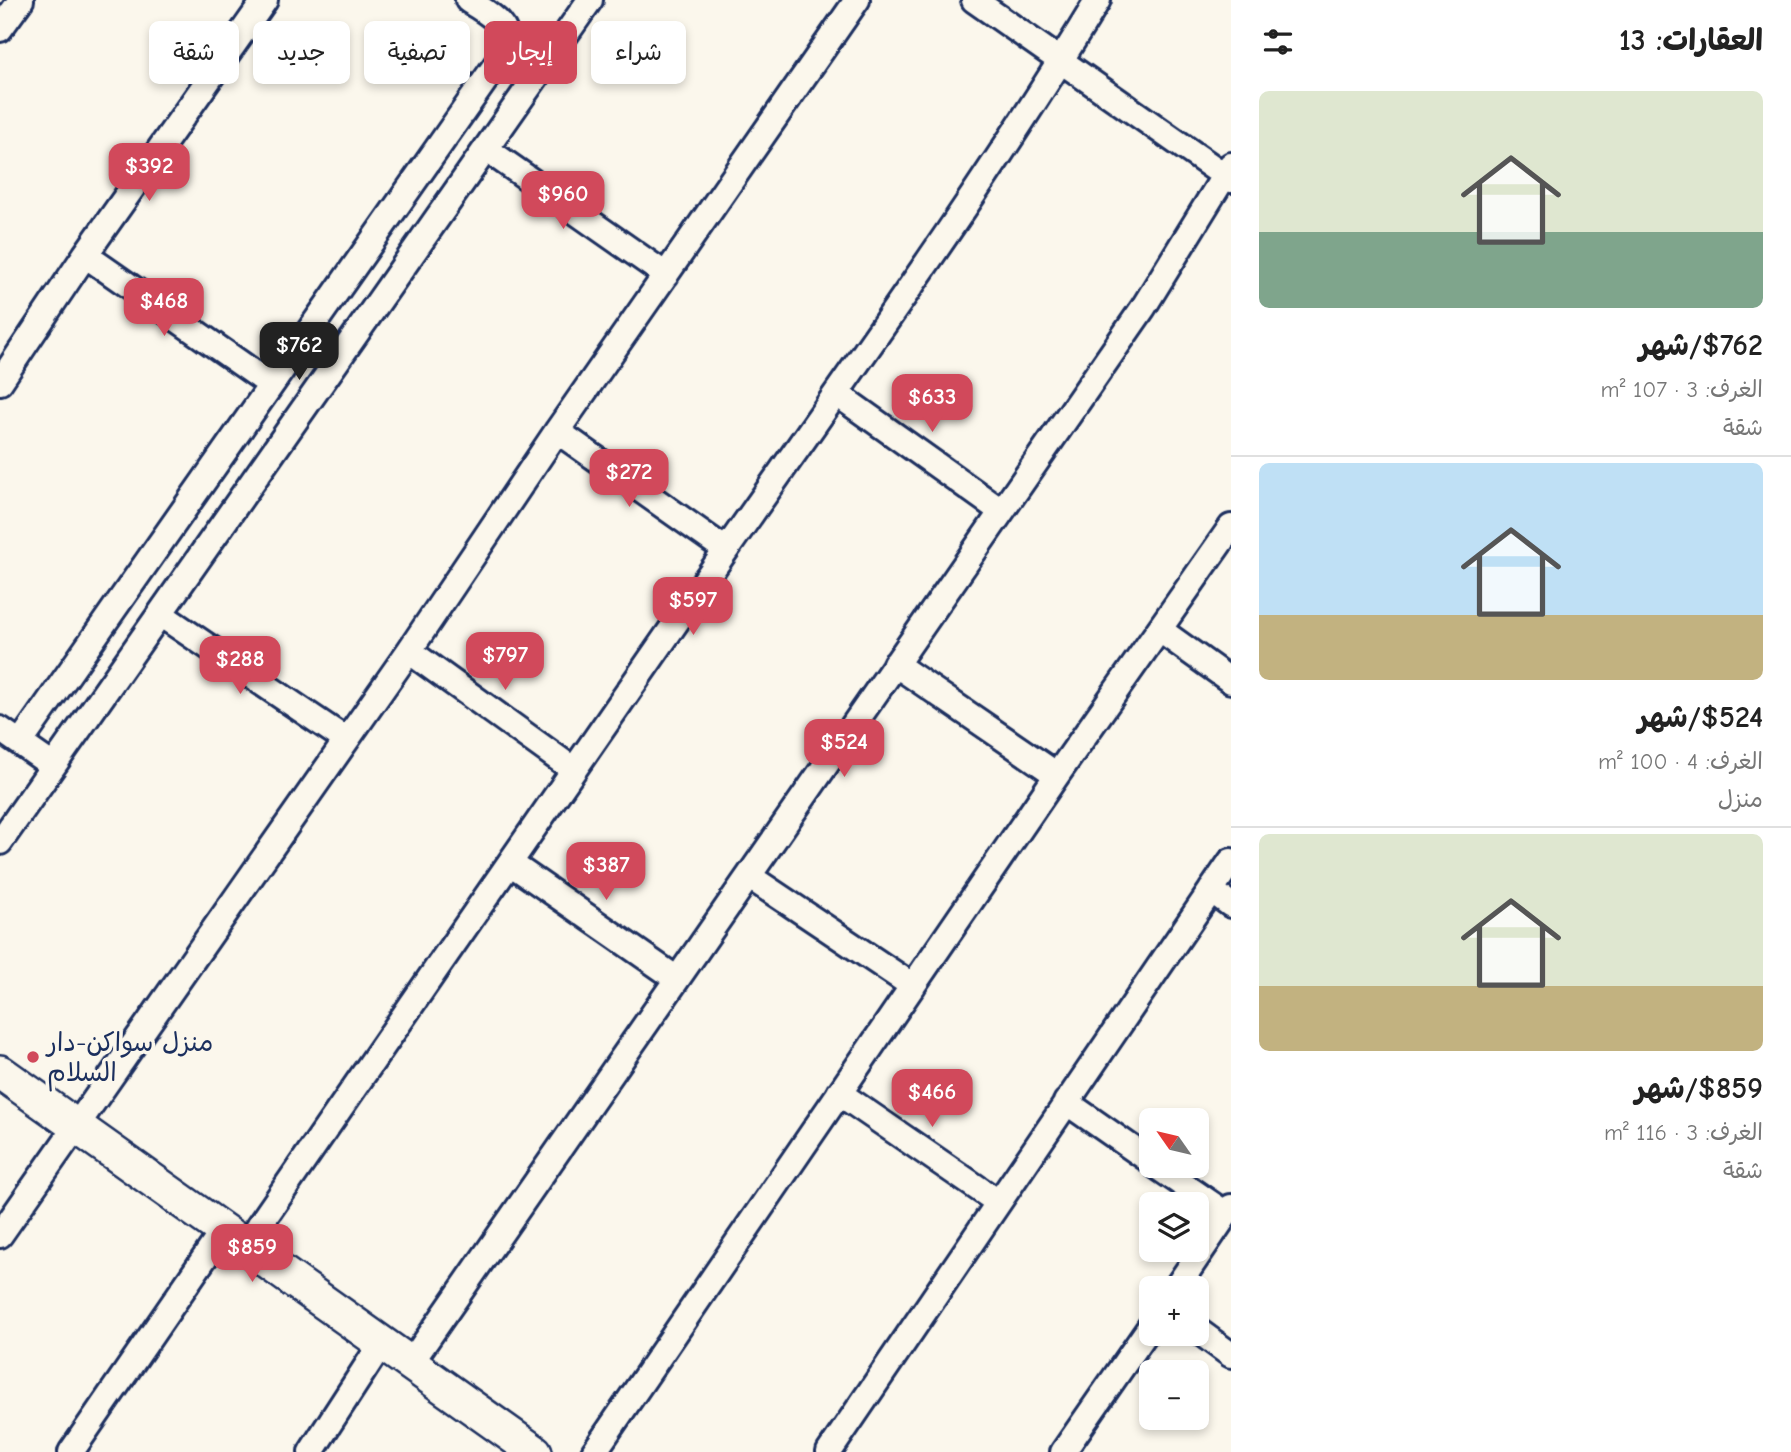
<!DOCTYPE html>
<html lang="ar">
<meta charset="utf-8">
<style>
:root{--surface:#fff;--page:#f2f2f2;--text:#222;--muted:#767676;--line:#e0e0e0;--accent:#d1495b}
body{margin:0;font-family:"Comic Neue","Playpen Sans Arabic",sans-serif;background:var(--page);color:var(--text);direction:rtl;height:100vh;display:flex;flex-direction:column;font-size:26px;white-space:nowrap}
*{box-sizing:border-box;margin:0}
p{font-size:23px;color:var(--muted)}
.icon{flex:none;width:38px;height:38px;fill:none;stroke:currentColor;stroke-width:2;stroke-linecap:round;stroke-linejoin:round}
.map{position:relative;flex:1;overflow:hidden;direction:ltr}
.sheet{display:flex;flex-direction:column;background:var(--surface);width:560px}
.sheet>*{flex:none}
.guide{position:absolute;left:21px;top:21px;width:665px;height:63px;direction:rtl;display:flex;gap:14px}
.needle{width:46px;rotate:304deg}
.buttons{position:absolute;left:1139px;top:1108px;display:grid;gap:14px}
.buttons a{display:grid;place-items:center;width:70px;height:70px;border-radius:10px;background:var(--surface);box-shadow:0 4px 10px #0003;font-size:35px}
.price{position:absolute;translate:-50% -60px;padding:0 16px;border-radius:14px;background:var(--accent);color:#fff;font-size:23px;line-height:46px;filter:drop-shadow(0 2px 4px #0008)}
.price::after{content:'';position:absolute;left:50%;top:42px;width:21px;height:16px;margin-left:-10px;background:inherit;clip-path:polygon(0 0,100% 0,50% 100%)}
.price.selected{background:#222;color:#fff}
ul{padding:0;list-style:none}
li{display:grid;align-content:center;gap:14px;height:371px;padding:0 28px}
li+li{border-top:2px solid var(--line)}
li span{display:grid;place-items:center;height:217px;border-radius:10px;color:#555}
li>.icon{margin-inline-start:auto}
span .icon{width:126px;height:126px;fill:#fffc;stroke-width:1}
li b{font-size:30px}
h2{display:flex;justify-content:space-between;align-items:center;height:84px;padding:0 28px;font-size:30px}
.chip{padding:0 24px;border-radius:10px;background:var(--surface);box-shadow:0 4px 10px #0003;font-size:24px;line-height:63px}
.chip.selected{background:var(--accent);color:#fff}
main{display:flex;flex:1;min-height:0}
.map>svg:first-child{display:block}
</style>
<main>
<section class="sheet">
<h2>العقارات: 13<svg class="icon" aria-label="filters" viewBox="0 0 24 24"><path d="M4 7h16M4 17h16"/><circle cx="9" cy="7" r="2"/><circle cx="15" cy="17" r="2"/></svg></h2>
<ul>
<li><span style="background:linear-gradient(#dfe7d0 65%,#7fa58c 0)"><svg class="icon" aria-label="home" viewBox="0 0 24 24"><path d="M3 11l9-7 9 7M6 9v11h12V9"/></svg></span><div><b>$762/شهر</b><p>الغرف: 3 · 107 m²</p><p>شقة</p></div></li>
<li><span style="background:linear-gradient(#bfe0f5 70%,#c2b280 0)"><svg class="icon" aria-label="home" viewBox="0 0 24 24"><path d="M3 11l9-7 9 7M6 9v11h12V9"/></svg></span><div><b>$524/شهر</b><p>الغرف: 4 · 100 m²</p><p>منزل</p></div></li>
<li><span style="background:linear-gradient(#dfe7d0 70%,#c2b280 0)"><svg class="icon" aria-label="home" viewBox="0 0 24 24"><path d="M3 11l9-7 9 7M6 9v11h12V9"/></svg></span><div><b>$859/شهر</b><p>الغرف: 3 · 116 m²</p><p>شقة</p></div></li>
</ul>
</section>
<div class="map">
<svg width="1231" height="1452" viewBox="0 0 1231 1452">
<rect width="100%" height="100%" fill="#fbf7ec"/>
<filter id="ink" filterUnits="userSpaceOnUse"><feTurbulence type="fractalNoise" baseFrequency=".0143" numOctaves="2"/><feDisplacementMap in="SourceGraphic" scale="14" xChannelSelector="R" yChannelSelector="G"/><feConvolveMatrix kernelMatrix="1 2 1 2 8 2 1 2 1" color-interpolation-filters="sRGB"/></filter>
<g filter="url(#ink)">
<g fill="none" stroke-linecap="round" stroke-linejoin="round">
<defs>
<path id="street" d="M974,0L1231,180
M0,29L21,0
M486,149L666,275
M85,255L270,384
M0,382L85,255L265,0
M837,394L1001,511
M557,431L726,550
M160,614L346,740
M1160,630L1231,681
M409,651L574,770
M895,664L1057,775
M0,729L53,766
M20,743L507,49C511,23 486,13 468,0
M0,842L590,0
M510,863L677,979
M750,877L913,986
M1211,890L1231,905
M839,1093L998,1202
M1066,1102L1152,1162
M1156,1166L1226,1214
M0,1235L409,651L557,431L857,0
M245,1246C405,1015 563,784 724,553C851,371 983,190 1098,0
M1176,1288L1231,1207
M1197,1330L1231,1355
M410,1364L1143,308L1231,165
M71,1452L223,1231
M311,1452L381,1344
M594,1452L1057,775L1231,527
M829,1452L1231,861
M1063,1452L1152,1324"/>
<path id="secondary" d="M0,1072L535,1452"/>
</defs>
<use href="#street" stroke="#1b2f5e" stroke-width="30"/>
<use href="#secondary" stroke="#1b2f5e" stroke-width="38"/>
<use href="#street" stroke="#fbf7ec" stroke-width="24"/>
<use href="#secondary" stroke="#fbf7ec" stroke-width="33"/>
</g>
</g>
<circle fill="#d1495b" stroke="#fbf7ec" stroke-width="2.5" cx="33" cy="1057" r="7"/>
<g text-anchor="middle" stroke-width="7" stroke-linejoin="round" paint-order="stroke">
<g font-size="26" fill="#1b2f5e" stroke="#fbf7ec" text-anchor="start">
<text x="47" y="1051">منزل سواكن-دار<tspan x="47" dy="30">السلام</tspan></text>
</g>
</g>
</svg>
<div class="buttons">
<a><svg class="needle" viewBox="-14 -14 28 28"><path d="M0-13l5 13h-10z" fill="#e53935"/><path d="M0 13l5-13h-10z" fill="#767676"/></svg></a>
<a><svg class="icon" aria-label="layers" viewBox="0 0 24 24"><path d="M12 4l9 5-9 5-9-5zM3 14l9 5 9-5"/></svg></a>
<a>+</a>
<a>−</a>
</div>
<b class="price" style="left:149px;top:203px">$392</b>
<b class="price" style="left:563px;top:231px">$960</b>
<b class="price" style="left:164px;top:338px">$468</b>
<b class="price selected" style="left:299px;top:382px">$762</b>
<b class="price" style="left:932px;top:434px">$633</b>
<b class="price" style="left:629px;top:509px">$272</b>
<b class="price" style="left:693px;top:637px">$597</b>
<b class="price" style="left:505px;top:692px">$797</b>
<b class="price" style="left:240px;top:696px">$288</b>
<b class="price" style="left:844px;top:779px">$524</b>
<b class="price" style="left:606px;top:902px">$387</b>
<b class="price" style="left:932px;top:1129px">$466</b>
<b class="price" style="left:252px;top:1284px">$859</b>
<div class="guide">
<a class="chip">شراء</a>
<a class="chip selected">إيجار</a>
<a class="chip">تصفية</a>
<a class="chip">جديد</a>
<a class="chip">شقة</a>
</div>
</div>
</main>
